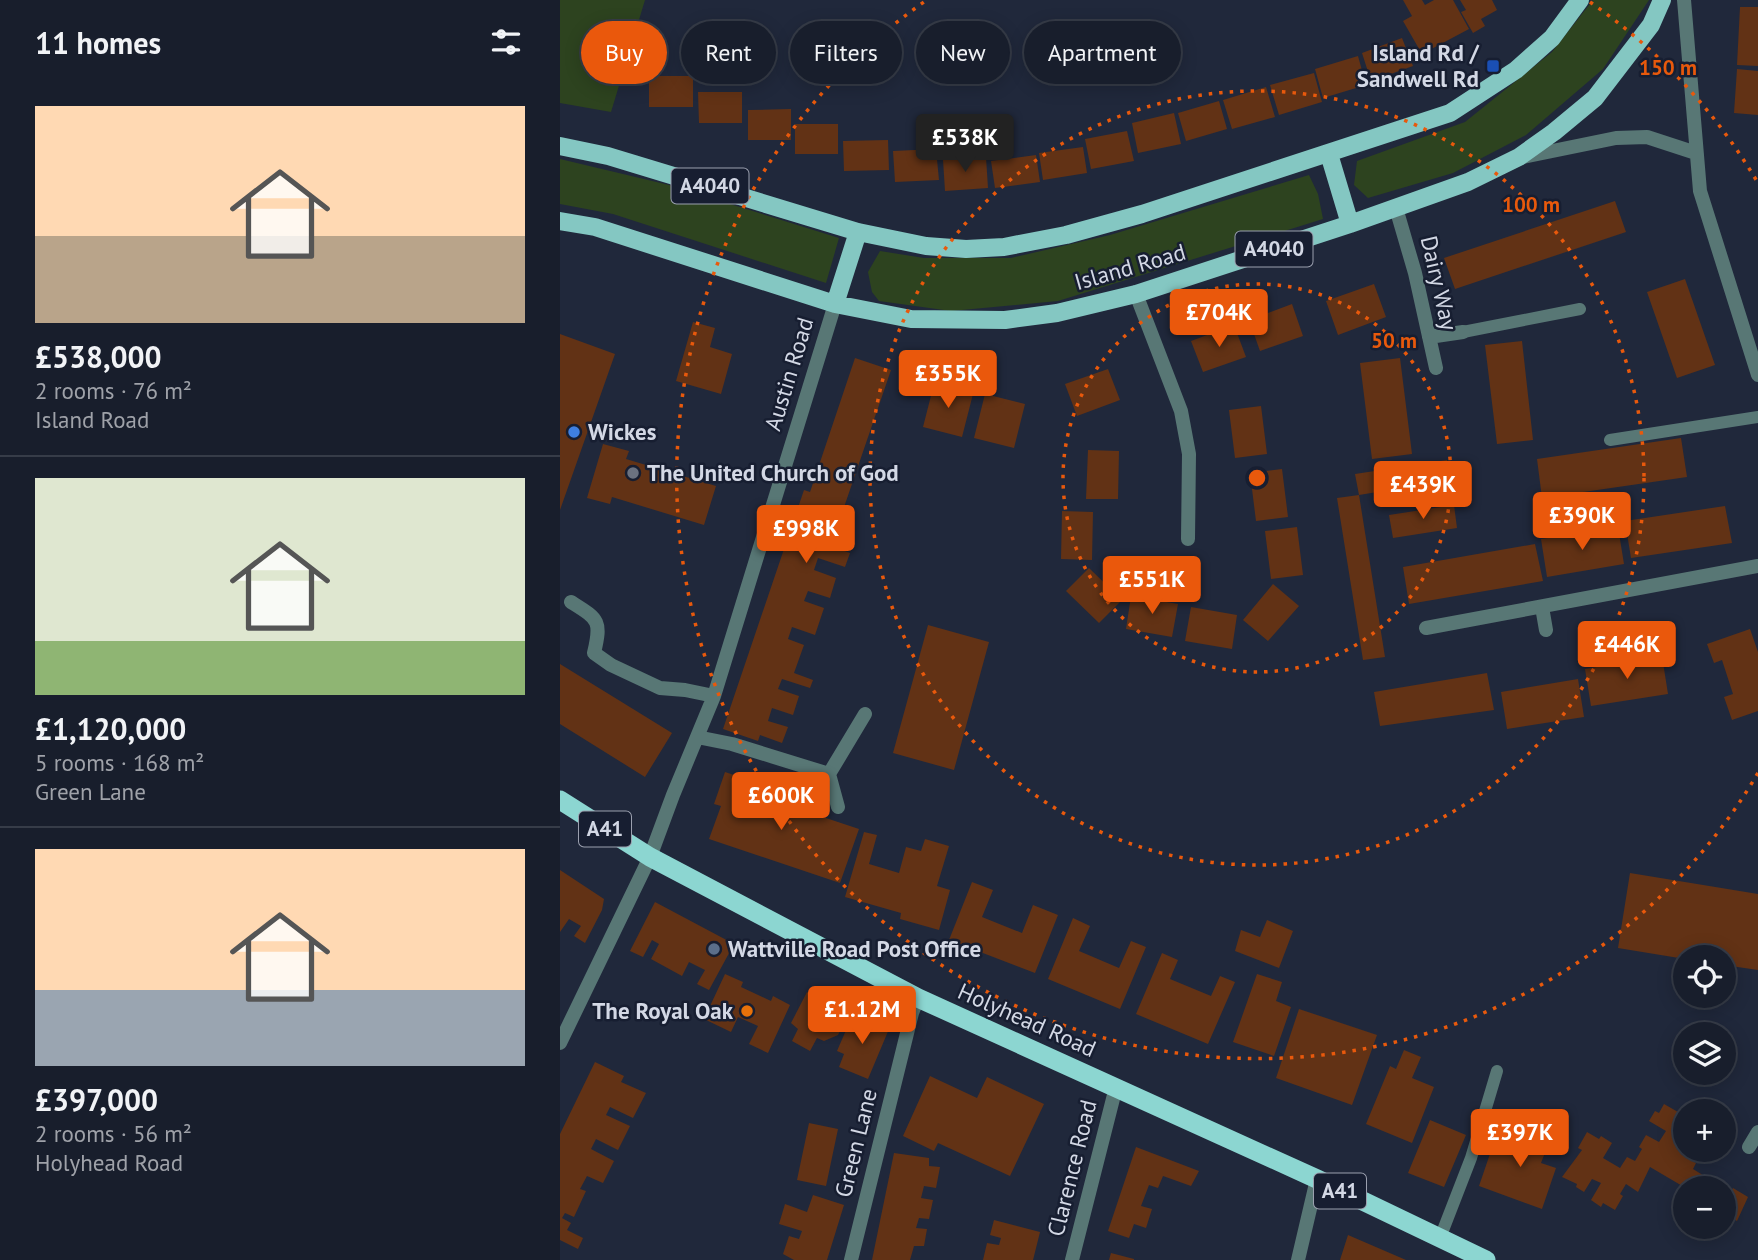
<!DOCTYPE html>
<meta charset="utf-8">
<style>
:root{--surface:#181e2c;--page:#252b38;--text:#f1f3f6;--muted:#9fa2a9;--line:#363c48;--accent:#ea580c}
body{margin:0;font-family:"PT Sans",sans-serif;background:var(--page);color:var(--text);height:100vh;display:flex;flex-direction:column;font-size:26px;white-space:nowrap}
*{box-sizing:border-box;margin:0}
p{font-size:23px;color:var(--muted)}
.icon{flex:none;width:38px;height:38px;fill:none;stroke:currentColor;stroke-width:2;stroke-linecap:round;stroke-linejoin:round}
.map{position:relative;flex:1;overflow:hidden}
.sheet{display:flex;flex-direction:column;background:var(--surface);width:560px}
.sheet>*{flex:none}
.banner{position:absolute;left:21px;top:21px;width:665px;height:63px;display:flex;gap:14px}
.fabs{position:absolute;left:1113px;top:945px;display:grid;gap:14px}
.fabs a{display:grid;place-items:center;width:63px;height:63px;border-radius:50%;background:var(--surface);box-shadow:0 4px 18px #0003,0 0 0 2px var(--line);font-size:35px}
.price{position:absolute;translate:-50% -60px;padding:0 16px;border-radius:7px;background:var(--accent);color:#fff;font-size:23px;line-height:46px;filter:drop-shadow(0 2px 4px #0008)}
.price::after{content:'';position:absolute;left:50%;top:42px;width:21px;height:16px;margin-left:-10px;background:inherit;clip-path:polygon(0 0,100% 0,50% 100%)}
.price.current{background:#222;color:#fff}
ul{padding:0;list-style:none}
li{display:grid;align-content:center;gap:14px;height:371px;padding:0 35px}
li+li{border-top:2px solid var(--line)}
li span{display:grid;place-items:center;height:217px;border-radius:0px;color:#555}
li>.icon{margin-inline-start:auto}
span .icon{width:126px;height:126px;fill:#fffc;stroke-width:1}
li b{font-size:30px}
h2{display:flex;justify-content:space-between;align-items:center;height:84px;padding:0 35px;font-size:30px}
.chip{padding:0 24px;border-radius:32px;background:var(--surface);box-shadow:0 4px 18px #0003,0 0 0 2px var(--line);font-size:24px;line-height:63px}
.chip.current{background:var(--accent);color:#fff}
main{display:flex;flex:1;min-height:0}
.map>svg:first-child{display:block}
</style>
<main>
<section class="sheet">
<h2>11 homes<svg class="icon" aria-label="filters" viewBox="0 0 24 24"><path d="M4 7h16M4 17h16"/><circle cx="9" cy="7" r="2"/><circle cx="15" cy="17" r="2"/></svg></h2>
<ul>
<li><span style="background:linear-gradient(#ffd9b3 60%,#b9a48a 0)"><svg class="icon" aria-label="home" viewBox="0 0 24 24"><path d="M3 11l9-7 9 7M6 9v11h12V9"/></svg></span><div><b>£538,000</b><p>2 rooms · 76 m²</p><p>Island Road</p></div></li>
<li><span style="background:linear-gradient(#dfe7d0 75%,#8fb573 0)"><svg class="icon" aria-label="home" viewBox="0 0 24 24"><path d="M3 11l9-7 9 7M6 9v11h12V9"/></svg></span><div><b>£1,120,000</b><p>5 rooms · 168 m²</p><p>Green Lane</p></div></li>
<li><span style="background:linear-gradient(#ffd9b3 65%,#9aa5b1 0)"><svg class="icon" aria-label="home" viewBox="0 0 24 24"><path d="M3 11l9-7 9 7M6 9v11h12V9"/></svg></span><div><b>£397,000</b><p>2 rooms · 56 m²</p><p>Holyhead Road</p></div></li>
</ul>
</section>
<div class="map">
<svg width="1198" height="1260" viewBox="0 0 1198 1260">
<rect width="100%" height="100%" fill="#20283b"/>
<path fill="#2d431f" d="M0,0H85L51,112L0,103Z
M1033,0H1089L1043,69L966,135L893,173L808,198L794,185L797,161L905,122L992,52Z
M0,159L109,185L279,238L266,283L53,214L0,204Z
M749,175L758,194L763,219L498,301L391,311L319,301L312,292L308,272L320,251L364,258H451L550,235Z"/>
<path fill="#623215" d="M843,0H862L865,5L874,0H893L909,29L862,54L843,21L852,16Z
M900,0H932L937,10L921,19L925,26L913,33L901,12L906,10Z
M1180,7H1198V66L1177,65Z
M842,38L853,66L811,81L802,53Z
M798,56L806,85L763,98L755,69Z
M1177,69L1198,71V115L1174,113Z
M754,73L762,102L719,115L710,85Z
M89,76H133V107H89Z
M706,87L715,117L672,129L663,100Z
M138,92H182V123H139Z
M659,101L667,129L626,141L618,113Z
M231,109V140H188V110Z
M614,113L621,144L578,153L572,123Z
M235,124H278V154H235Z
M567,131L574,161L531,169L525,139Z
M328,140L329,170L284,171L283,141Z
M523,147L527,173L483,180L479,153Z
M376,149L379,180L335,182L333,151Z
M476,155L480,182L435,188L431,161Z
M426,157L428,188L385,191L383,160Z
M1055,201L1066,232L895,289L884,258Z
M1125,279L1155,365L1117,378L1087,292Z
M814,284L826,317L778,335L766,301Z
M732,304L743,336L700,351L689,320Z
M133,322L155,328L150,347L172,354L161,394L116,381Z
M674,325L686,357L643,372L631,341Z
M0,334L55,354L0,510Z
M962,341L973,440L937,444L925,345Z
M295,358L331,370L281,516L271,513L265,531L278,535L274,547L290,553L285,567L258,558L254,570L276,578L270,598L248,591L244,601L264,608L255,635L232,627L228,639L244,645L234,673L253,680L250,688L222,679L218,689L239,696L233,715L212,708L208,721L228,727L222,743L200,735L198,741L163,729L244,490L250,492Z
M840,358L852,454L812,459L800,363Z
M548,369L560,400L517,416L505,384Z
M374,384L413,394L402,437L363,427Z
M425,394L465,404L454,448L414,438Z
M701,406L707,454L675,458L669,410Z
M1121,438L1127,477L982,498L977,459Z
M43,444L69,451L66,459L156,486L144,525L52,497L50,504L27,498Z
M528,450L559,451L558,499H526Z
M887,460L891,480L799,495L825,657L803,660L777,498L799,495L795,474Z
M722,469L728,517L696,521L690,473Z
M894,505L897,528L833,538L829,515Z
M1165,506L1172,543L1071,558L1065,521Z
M502,511L533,512L532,560L501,559Z
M737,527L743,575L711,579L705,531Z
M1058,527L1064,564L987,577L981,539Z
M975,544L983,581L849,604L843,567Z
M529,568L562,600L539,623L506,591Z
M713,584L739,606L708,641L683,620Z
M571,596L618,604L612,637L566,629Z
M631,607L677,615L672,649L625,641Z
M368,625L429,642L394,770L333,753Z
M1190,629L1198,652V711L1172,720L1164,697L1173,694L1162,660L1154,663L1147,644Z
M1102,656L1108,694L1031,706L1025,669Z
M0,664L112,733L85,777L0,724Z
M927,673L934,710L820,726L814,692Z
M1018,679L1024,717L947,729L941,692Z
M165,772L189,780L185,791L299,829L280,883L149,839L161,806L154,804Z
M304,832L317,835L309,864L339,873L346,847L361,851L365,839L389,846L377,886L390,890L379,930L340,919L341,913L285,897Z
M0,870L44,899L42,910L25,943L14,936L21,926L9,919L0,932Z
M1070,873L1198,894V970L1164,965V957L1125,959L1058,948Z
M412,882L433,890L422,917L462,933L473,905L498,915L475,973L389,940Z
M95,902L174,944L149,990L137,984L145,970L129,962L122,976L91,959L99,944L92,940L83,957L70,951Z
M513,918L530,926L519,951L559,968L571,941L586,947L560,1009L488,979Z
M707,920L733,931L719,968L675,951L681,930L700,937Z
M602,953L618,960L610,979L651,996L660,976L675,982L648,1044L576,1014Z
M165,974L183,982L181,987L211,1001L213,996L230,1005L208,1053L189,1044L198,1026L178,1017L171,1032L144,1019Z
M697,974L722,982L716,1001L731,1007L714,1056L673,1042Z
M247,992L290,1012L278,1035L264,1041L257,1038L250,1051L232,1041L238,1029L231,1023Z
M739,1009L817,1035L792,1105L716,1078Z
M293,1014L329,1029L308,1079L279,1067L284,1054L277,1051Z
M844,1050L861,1057L852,1078L874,1087L852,1143L806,1124L830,1066L836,1069Z
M35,1062L64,1076L61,1082L86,1093L73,1118L50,1107L46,1115L70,1126L58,1150L36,1139L31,1149L54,1161L43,1183L27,1176L20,1189L26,1191L14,1217L5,1213L2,1218L11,1223L7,1230L23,1238L18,1249L0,1240V1134Z
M370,1076L417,1098L427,1077L484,1104L450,1176L378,1143L374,1151L343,1136Z
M1104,1104L1125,1116V1150H1132L1127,1157L1136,1163L1133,1169L1154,1182L1150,1188H1125V1195L1121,1192L1124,1187L1090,1167L1078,1192L1066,1184L1060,1194L1063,1196L1055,1210L1043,1203L1041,1207L1031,1200L1041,1183L1032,1179L1024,1192L1016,1187L1017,1184L1002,1177L1022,1150L1018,1148L1027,1132L1039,1139L1041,1136L1052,1143L1043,1158L1060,1168L1067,1157L1075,1161L1082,1149L1079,1147L1086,1135L1099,1142L1106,1131L1089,1121L1095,1111L1099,1113Z
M870,1120L906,1135L884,1187L848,1173Z
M249,1123L278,1129L266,1186L237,1180Z
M960,1126L991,1137L981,1163L996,1168L982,1209L919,1186L934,1142L952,1148Z
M576,1147L639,1171L631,1186L603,1176L598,1188L589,1185L581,1206L592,1209L586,1228L574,1224L569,1238L548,1231Z
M334,1153L369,1158V1166L380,1167L376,1188L364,1186L361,1198L373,1200L369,1219L359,1218L356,1228L367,1229L364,1246H354L350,1260H312Z
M1164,1187L1171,1191L1173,1188L1188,1197L1177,1221L1164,1213Z
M253,1195L284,1205L267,1260H234L223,1254L229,1236L239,1239L242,1231L219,1224L225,1204L247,1212Z
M434,1220L480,1232L473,1260H423L427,1243L439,1245L441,1238L430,1235Z
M1127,1227H1160L1153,1239Z
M788,1235L846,1260H780Z
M551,1253L574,1259V1260H549Z"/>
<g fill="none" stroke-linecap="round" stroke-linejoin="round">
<path stroke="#587775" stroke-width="12" d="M903,332L1020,309
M1050,440L1198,417
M880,1238L911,1158L937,1071"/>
<path stroke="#587775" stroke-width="14" d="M836,208L855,273L876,368
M576,294L621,411L629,454L628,539
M869,337L903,332
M11,602C38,619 42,620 34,653L51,665L100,688L125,690L154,696
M982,607L986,630
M866,628L1198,566
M137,737L172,744L269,774
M278,807L269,774L305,714
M0,1043L90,857L113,795L154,696L275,304
M1189,1147L1198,1132
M291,1260L352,1013L358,998
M512,1260L556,1087
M738,1260L757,1179"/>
<path stroke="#587775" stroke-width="14" d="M1124,0L1140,191L1198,375
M963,157L1056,138L1087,137L1136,153"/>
<path stroke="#84c7c2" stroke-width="18" d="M0,146L48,156L298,232L366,246L406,249L444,247L506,235L582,214L890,113L956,70L992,38L1020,0
M769,154L790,224
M0,221L35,227L275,304L351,319L445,320L497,313L576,294L790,224L908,182L959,157L994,132L1035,98L1091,25L1102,0
M275,304L298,232"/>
<path stroke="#8cd6d1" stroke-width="19" d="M0,800L90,857L358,998L757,1179L926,1260"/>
</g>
<g fill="none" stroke="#e8590c" stroke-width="3.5" stroke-dasharray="3.5 7">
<circle cx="697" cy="478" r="194"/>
<circle cx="697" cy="478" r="387"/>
<path d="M1198 773A581 581 0 1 1 364 2M1030 2A581 581 0 0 1 1198 183"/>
</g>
<rect fill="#1a4fb4" stroke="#171e31" stroke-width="2.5" x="926" y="59" width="14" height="14" rx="3.5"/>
<circle fill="#3f7fe0" stroke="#171e31" stroke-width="2.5" cx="14" cy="432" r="7"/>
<circle fill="#6b7280" stroke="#171e31" stroke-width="2.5" cx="73" cy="473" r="7"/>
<circle fill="#5c6f8a" stroke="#171e31" stroke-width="2.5" cx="154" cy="949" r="7"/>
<circle fill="#e8710a" stroke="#171e31" stroke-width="2.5" cx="187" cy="1011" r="7"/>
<g text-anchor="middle" stroke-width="5" stroke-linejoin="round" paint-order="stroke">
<g fill="#171e31" stroke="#9ba0af" stroke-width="2">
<rect x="111.5" y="168.5" width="77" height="35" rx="5"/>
<rect x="675.5" y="231.5" width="77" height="35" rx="5"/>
<rect x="19" y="811.5" width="52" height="35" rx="5"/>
<rect x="754" y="1173.5" width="52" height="35" rx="5"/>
</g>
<g font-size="21" font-weight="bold" fill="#d3d8e5">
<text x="150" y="193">A4040</text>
<text x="714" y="256">A4040</text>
<text x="45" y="836">A41</text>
<text x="780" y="1198">A41</text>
</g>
<g font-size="23" font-weight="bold" fill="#d3d8e5" stroke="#171e31" text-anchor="start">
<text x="919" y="61" text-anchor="end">Island Rd /<tspan x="919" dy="26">Sandwell Rd</tspan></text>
<text x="28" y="440">Wickes</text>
<text x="87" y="481">The United Church of God</text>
<text x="168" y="957">Wattville Road Post Office</text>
<text x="173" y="1019" text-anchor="end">The Royal Oak</text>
</g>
<g font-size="23" fill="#d3d8e5" stroke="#171e31">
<text transform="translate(570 267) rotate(-16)" y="8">Island Road</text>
<text transform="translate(879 283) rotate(77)" y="8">Dairy Way</text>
<text transform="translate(229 374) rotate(-73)" y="8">Austin Road</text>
<text transform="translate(467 1020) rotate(24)" y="8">Holyhead Road</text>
<text transform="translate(296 1143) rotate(-76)" y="8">Green Lane</text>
<text transform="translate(512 1168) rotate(-76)" y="8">Clarence Road</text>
</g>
</g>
<circle cx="697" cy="478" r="10" fill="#e8590c" stroke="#171e31" stroke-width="3.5"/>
<g font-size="21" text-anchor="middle" font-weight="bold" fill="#e8590c" stroke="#171e31" stroke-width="5" stroke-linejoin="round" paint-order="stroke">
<text x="1108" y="75">150 m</text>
<text x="971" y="212">100 m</text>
<text x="834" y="348">50 m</text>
</g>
</svg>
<div class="fabs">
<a><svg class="icon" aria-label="locate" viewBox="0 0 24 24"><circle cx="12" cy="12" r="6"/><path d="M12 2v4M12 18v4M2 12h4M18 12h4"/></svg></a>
<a><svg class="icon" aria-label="layers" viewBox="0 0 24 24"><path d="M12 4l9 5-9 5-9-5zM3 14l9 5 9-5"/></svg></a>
<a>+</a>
<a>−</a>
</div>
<b class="price current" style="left:405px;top:174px">£538K</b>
<b class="price" style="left:659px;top:349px">£704K</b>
<b class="price" style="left:388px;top:410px">£355K</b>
<b class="price" style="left:863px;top:521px">£439K</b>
<b class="price" style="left:1022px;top:552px">£390K</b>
<b class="price" style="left:246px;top:565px">£998K</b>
<b class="price" style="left:592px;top:616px">£551K</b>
<b class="price" style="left:1067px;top:681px">£446K</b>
<b class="price" style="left:221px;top:832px">£600K</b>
<b class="price" style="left:302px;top:1046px">£1.12M</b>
<b class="price" style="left:960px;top:1169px">£397K</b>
<div class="banner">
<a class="chip current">Buy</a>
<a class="chip">Rent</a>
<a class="chip">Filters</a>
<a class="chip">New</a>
<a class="chip">Apartment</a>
</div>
</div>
</main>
